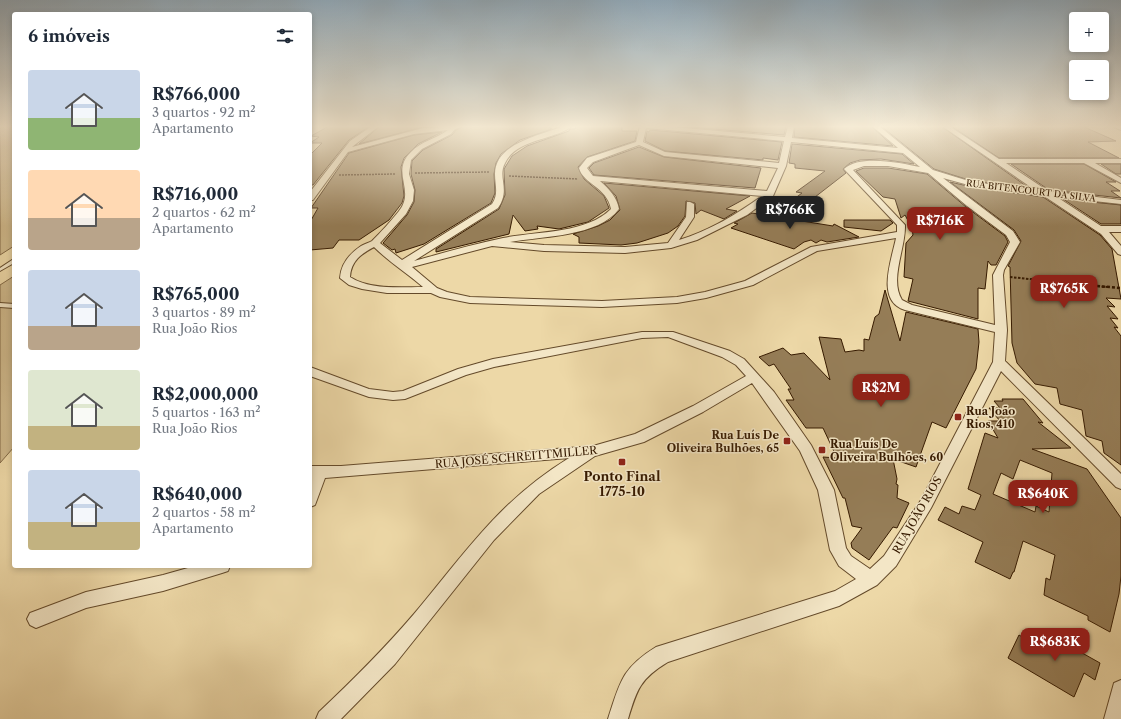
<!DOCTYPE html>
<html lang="pt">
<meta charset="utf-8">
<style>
:root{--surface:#fff;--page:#f2f2f3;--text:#1f2937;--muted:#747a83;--accent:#8f2418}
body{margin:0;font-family:"Libre Caslon Text",serif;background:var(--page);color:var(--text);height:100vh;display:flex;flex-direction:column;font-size:15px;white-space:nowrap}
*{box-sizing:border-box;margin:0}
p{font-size:13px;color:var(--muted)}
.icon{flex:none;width:22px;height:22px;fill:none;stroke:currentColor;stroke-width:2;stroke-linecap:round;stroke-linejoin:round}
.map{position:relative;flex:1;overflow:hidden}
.drawer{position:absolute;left:12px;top:12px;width:300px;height:556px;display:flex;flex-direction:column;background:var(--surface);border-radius:4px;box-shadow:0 2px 6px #0003}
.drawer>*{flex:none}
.buttons{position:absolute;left:1069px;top:12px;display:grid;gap:8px}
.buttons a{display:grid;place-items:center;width:40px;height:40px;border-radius:4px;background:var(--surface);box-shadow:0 2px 6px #0003;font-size:20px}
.price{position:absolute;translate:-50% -34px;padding:0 9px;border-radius:8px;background:var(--accent);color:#fff;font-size:13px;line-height:26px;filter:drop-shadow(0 1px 2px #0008)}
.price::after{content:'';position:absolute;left:50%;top:24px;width:12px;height:9px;margin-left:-6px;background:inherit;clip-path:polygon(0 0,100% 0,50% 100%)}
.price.active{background:#222;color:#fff}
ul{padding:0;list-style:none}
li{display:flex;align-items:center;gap:12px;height:100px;padding:0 16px}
li span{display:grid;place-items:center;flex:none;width:112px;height:80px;border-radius:4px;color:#555}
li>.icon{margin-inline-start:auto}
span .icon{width:48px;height:48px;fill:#fffc;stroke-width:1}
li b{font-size:17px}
h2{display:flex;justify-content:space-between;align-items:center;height:48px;padding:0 16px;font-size:17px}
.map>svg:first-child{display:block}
</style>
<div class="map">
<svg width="1121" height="719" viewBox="0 0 1121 719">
<rect width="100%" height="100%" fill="#edd8a7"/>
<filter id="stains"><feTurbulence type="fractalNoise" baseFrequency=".005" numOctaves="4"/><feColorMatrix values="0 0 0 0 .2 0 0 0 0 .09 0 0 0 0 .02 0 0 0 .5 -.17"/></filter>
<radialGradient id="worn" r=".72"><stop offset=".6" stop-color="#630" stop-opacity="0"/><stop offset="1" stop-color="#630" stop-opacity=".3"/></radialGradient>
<path fill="#ceb88b" stroke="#826946" d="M0,126H14V246L0,255Z
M14,276V447L0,463V285Z"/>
<path fill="#957d57" stroke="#361a00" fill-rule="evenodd" d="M329,126H370L349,140L313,185H310V155L322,143H310L319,137L311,136Z
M380,126H436L423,127L359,144Z
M464,126H547L552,129L520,140L501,154L496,163L494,174L495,193L491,203L424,244L396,253L395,249L392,250L383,243L407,215L414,202L415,190L411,174L412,161L423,150L452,135L456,130Z
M576,126H615L622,127V131H637L635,141L587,157L578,167L584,179L604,196L609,208L588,222L559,229L537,226L538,229L525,231L513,215L509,234L436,252V249L499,209L505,195L504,169L512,156L527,146L569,131L570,129H575Z
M677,126H786L784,135Z
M795,126H871L893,146L794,137Z
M881,126H941L1029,188L972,181L934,169Z
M951,126H1082L1116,141L1088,142L1119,158H999Z
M650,130L782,142L778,160L763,158V160L665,151L645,141L647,131L649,132Z
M442,132L418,144L404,158L401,167L404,196L402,203L389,220L359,240H339L333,248L310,250V222L318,208H311L349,153L414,135Z
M792,144L902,154L914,164L881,159L860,160L850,163L843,169L846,173L797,211L786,205L802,193L796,192L825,171L795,168V164L789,163Z
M639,147L664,157L761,168L755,188L594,175L589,168L594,163Z
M1011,164H1084L1116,182H1106L1120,191H1111L1121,198L1049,190Z
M1101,164H1121V174H1116Z
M864,168H888L927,174L966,207L1005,236L1008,242L996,265H991L988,261L985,289L978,288V319L908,301L913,279L904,277L906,243L913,235L912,228L905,215L901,218L895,199L883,197L856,171Z
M950,182L972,187L1043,197L1100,235L1112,249L1121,299L1106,298L1115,307L1107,306L1118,319L1110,318L1118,328L1114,327L1121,336V465L1104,453L1102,441L1086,436L1082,410L1060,404L1057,388L1035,384L1017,363L1012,343L1010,267L1008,266L1021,241L1014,230Z
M604,183L750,196L726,209L737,211L724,219L701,210L696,214L695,203L686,201L685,216L678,226L668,233L637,243L621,245L579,243V237L573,234L598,226L610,220L620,210L616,196Z
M1063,199L1121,205V224H1101Z
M752,213L833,226L834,224L859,237L827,242L821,240L816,243L811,240L804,242L794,249L731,228L738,224L734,223Z
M844,220H890L893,223L881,231L844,227Z
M885,290L900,341L906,312L978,329L979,342L976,369L946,428L932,422L916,467L893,459L897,479L896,484L898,485L897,498L909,503L897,528L893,527L869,560L852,548L851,543L862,528L852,526L845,498H843L823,457L837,458L823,428H806L786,400H794L788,389H791L774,364L769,366L759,357L783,348L791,355L804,353L830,380L819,337L841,339L845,352L859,350L864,351V339L869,340L875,317L879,314Z
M1002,399H1023L1043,423L1038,422L1071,448L1032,449L1087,469L1121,518V576L1119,594L1110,632L1088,620V616L1044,595L1046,578L1050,580L1055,555L1023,541L1014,572H1013L1010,579L975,562L983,542L938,520L945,507L959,514L962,506L975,510L981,495L968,489L985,433L998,438L988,421H1000L989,408H1000L994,401H1003ZM1020,460L1052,473L1049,512L1036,506L1035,512L993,494L1001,473L1013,479Z
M1043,631L1100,663L1095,680L1084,673L1074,697L1008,658L1019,635L1039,647Z"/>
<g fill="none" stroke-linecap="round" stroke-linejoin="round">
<defs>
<path id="lane" d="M12,260H14V263L0,271V268Z
M0,303L14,304V308L0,307Z"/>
<path id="street" d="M372,126H379L352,147L423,128L463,126L455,129L451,134L422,149L411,160L409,174L414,190L413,201L406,214L380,243L402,260L492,204C499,194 495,185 495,174C495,143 541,135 564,126H572C554,141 517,138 505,163C497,178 511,189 498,208L414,261C443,253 474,244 503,238C536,231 586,234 611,209C607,187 583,184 579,168L587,158L636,142L640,126H662L785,137L788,126H794L792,138L898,148L872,126H879L933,170L972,182L1035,190L942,126H949L999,159H1121V163H1095L1121,178V183L1084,163H1006L1048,191L1121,200V204L1057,197L1101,226H1121V232H1109L1121,246V255L1118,254L1101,234L1044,196L972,186L943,178L1013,231L1020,242L1004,270L1003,275L1007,330L1005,361L1121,474V489L1116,487L1001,371L931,508L896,566L877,585L839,606L668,662C640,679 637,689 628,719H608C620,682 622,668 656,647L835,591L856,579L839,566L830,550L818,490L800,451L752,383L703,412L644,442L595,456L539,494L494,540L395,664L341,719H316L319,712C352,681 384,649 414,614C465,553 499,501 569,458L325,478L315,505L310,507V466H341L593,446L635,434L693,406L746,376L736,365L722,357L668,337L642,338L494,367L466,375L405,399L393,400L369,397L310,376V367L369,389L393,392L403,391L458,369L493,359L642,332H673L730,351L744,359L774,392L811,445L834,490L846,548L851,556L870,569L884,556L921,500L993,362L995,332L905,310C875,301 892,259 896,238L817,251L753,285L706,298L677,303L602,307L470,303L440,297L431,293H387L362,289L349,285L340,278C341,264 349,254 361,246C364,244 369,243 372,241C380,233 392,220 399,211C416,190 390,172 411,152C421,141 436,139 448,130L414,134L348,152L313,200H310V192L350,141ZM646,128L784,141L779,163L665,152L643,142ZM791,142L903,153L920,167C902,163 859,154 844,169L897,225V232L811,247L745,281L705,292L677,297L602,301L470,297L447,292L437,288L412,267L492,246L544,251L625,253L671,248L697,240L747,215L773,196L786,166ZM639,145L664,156L778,168L767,191L593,176L587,168L593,162ZM864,166H888L928,173L967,206L1006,235L1010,242L993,275L995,325L912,305L902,300C889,279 906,248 905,225L853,170ZM600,181L762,196C737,214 709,231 679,240L694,217V204L690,202H687L686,217L668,243L625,247L544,245L510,242C543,236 598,237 619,209C617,197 609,189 600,181ZM374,247C389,262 407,273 423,287C400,287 370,290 350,277C351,261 361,254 374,247Z
M1113,126H1121V130L1114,127Z
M195,566H230L228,571L222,573L163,591L86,608L36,628L30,625L27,619L30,613L86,592L163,575Z
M1121,680V719H1104L1114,683Z"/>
</defs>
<use href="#lane" stroke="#644a2a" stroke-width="2"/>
<use href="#street" stroke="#644a2a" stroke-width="2"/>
<path stroke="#361a00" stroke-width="1.5" stroke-dasharray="2 1" stroke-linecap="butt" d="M415,173L490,172
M339,175L396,174
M509,176L578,179"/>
<path stroke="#361a00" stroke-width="2" stroke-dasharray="2.5 1.5" stroke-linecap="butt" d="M1010,277L1107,287"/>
<path stroke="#361a00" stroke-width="2.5" stroke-dasharray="3 2" stroke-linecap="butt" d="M1097,286L1121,288"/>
<use href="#lane" fill="#f3e6c6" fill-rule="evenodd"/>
<use href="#street" fill="#f3e6c6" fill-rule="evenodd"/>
</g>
<linearGradient id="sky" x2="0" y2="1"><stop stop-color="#91a8b7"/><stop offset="0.56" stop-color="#f7edd7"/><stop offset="1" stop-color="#f7edd7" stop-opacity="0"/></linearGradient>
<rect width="1121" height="226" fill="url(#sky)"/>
<g fill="#8f2418" stroke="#f3e6c6" stroke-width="1.5">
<rect x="954" y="413" width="8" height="8" rx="2"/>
<rect x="783" y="437" width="8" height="8" rx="2"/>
<rect x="818" y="446" width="8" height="8" rx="2"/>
<rect x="618" y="458" width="8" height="8" rx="2"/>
</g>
<g text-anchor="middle" stroke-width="3" stroke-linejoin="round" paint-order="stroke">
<g font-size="9" fill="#361a00" stroke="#f3e6c6">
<text transform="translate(1031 191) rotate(7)" y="3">RUA BITENCOURT DA SILVA</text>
</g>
<g font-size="11" font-weight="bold" fill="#361a00" stroke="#f3e6c6" text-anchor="start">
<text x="966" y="415">Rua João<tspan x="966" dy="13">Rios, 410</tspan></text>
<text x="779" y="439" text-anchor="end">Rua Luís De<tspan x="779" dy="13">Oliveira Bulhões, 65</tspan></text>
<text x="830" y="448">Rua Luís De<tspan x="830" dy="13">Oliveira Bulhões, 60</tspan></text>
</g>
<g font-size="11" fill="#361a00" stroke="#f3e6c6">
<text transform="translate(516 457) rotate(-5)" y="4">RUA JOSÉ SCHREITTMILLER</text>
<text transform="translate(917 515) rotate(-60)" y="4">RUA JOÃO RIOS</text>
</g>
<g font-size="13" font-weight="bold" fill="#361a00" stroke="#f3e6c6">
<text x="622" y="481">Ponto Final<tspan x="622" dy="15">1775-10</tspan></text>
</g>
</g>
<rect width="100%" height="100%" filter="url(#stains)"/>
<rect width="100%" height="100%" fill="url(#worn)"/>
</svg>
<div class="buttons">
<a>+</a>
<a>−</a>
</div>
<b class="price active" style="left:790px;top:230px">R$766K</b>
<b class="price" style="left:940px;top:241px">R$716K</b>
<b class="price" style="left:1064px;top:309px">R$765K</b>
<b class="price" style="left:881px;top:408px">R$2M</b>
<b class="price" style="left:1043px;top:514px">R$640K</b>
<b class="price" style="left:1055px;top:662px">R$683K</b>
<section class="drawer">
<h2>6 imóveis<svg class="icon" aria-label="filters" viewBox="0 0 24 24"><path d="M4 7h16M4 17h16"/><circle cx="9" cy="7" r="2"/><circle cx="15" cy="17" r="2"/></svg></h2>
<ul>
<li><span style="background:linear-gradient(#c9d6e8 60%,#8fb573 0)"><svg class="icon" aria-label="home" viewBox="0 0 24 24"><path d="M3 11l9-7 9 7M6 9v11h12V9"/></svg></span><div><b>R$766,000</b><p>3 quartos · 92 m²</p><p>Apartamento</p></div></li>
<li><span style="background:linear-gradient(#ffd9b3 60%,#b9a48a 0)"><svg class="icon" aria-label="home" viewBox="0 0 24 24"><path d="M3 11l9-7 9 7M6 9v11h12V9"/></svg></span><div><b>R$716,000</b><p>2 quartos · 62 m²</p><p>Apartamento</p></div></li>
<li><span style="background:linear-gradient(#c9d6e8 70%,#b9a48a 0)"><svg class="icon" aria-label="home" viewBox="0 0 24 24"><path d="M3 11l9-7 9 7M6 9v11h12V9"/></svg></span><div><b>R$765,000</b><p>3 quartos · 89 m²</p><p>Rua João Rios</p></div></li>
<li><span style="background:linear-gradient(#dfe7d0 70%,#c2b280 0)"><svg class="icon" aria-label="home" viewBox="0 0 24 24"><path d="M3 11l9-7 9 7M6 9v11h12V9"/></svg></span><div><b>R$2,000,000</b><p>5 quartos · 163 m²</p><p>Rua João Rios</p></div></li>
<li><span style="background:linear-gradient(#c9d6e8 65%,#c2b280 0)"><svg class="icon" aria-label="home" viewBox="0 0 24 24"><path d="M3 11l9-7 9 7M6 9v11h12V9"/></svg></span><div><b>R$640,000</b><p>2 quartos · 58 m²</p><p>Apartamento</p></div></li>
</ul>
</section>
</div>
